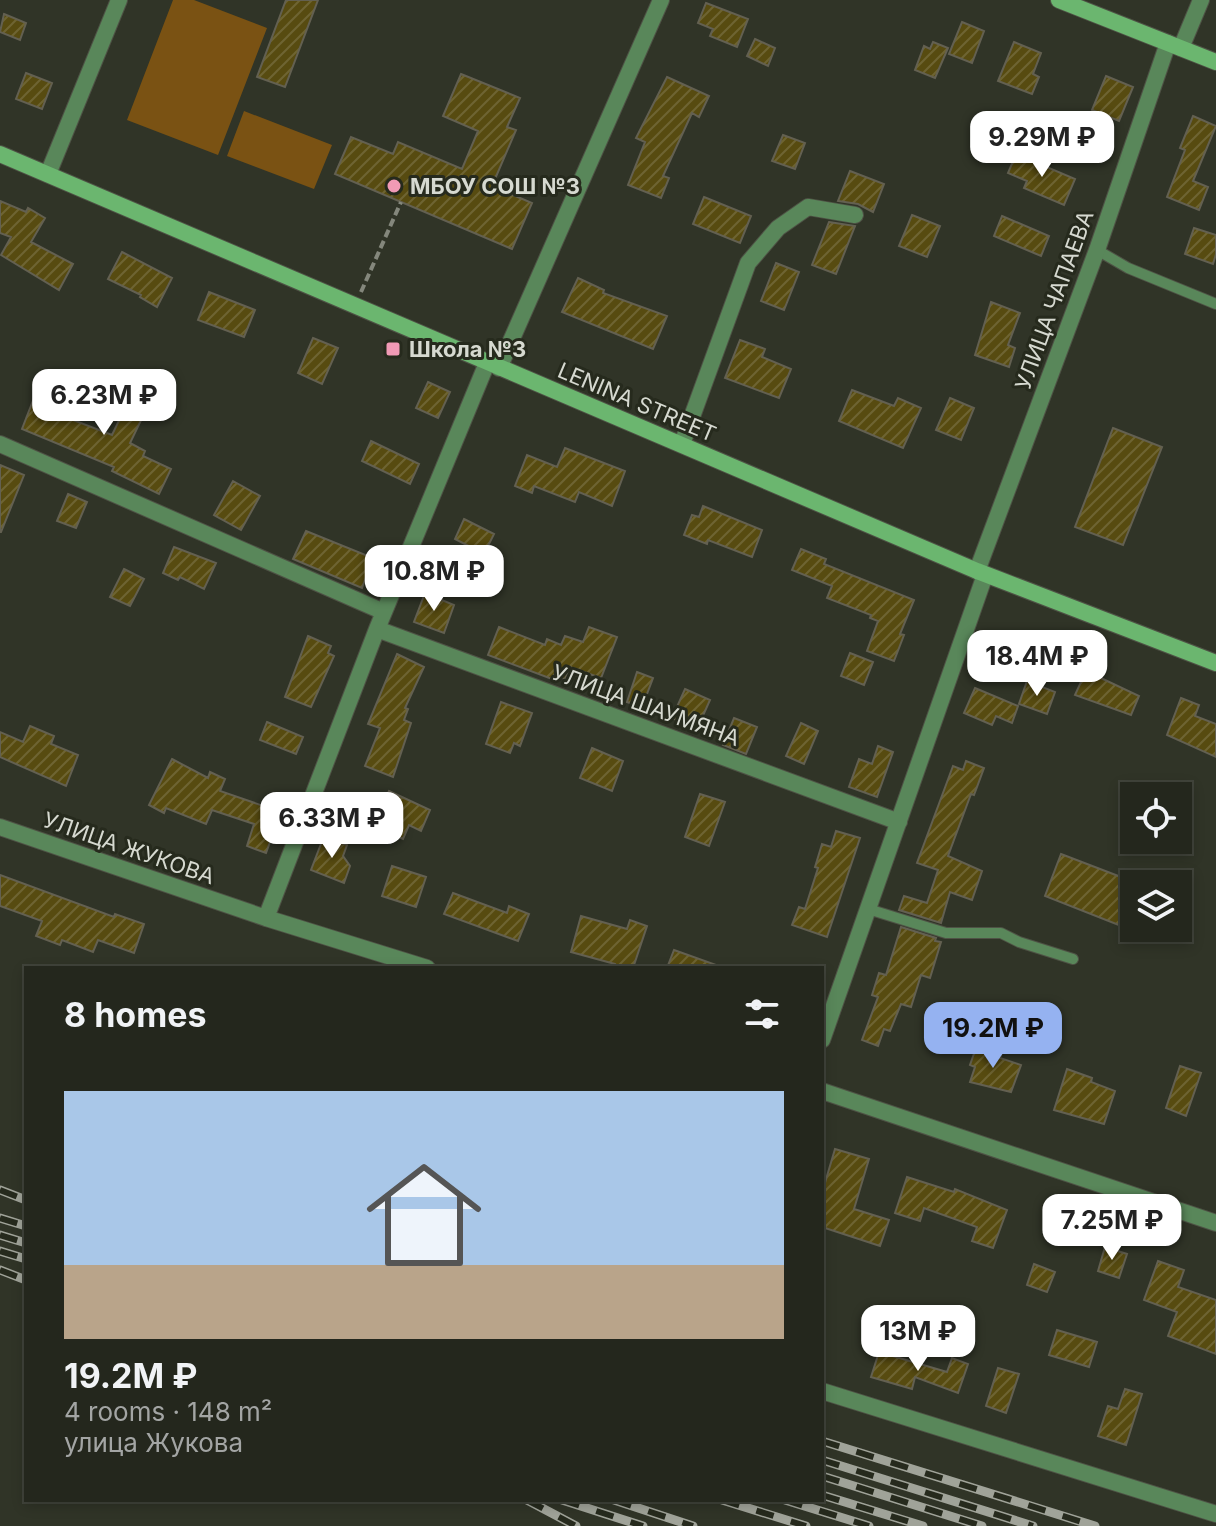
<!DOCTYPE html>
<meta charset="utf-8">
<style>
:root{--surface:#24271d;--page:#30332a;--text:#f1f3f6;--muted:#a3a5a4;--line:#41443b;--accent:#95b2f1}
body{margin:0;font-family:Inter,sans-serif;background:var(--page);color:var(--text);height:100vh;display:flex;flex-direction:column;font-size:30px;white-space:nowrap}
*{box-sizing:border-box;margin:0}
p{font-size:26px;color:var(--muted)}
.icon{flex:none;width:44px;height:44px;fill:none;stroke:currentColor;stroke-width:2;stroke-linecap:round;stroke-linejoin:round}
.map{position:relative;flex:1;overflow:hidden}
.sheet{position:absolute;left:24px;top:966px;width:800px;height:536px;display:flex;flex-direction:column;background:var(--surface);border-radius:0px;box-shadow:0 4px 12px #0003,0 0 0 2px var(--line)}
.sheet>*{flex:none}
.buttons{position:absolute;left:1120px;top:782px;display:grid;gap:16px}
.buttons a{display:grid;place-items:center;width:72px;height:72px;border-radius:0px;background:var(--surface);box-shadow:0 4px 12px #0003,0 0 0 2px var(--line);font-size:40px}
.price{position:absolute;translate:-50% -68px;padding:0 18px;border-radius:16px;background:#fff;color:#222;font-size:26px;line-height:52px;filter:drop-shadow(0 2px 4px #0008)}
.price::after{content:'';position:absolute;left:50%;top:48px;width:24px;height:18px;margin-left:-12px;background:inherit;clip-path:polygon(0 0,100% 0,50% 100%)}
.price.active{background:var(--accent);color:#111}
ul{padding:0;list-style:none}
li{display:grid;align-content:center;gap:16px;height:424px;padding:0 40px}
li+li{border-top:2px solid var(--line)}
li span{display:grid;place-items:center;height:248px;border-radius:0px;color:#555}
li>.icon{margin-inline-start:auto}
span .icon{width:144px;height:144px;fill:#fffc;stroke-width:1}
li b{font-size:34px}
h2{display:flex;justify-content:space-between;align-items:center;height:96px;padding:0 40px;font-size:34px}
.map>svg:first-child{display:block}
</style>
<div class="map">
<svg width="1216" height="1526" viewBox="0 0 1216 1526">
<defs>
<pattern id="building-hatch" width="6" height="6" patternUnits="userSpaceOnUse" patternTransform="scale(2)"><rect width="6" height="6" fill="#574b10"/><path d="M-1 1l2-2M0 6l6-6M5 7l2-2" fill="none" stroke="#6e6432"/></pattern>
</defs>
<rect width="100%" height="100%" fill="#303427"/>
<path fill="#7a5213" d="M173,0H194L267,28L218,155L127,120Z
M244,111L332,145L314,189L227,156Z"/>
<path fill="url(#building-hatch)" stroke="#636051" stroke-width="2" d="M286,0H318L285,87L257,77Z
M706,3L748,19L737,47L710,36L713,29L698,23Z
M4,14L26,23L20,40L0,32Z
M962,22L984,31L972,63L949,54Z
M755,39L775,48L768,66L747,56Z
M933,42L948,48L935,78L915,70L924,46L930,49Z
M1014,42L1041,53L1033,74L1039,77L1032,94L998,81Z
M26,73L52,83L42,109L16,99Z
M461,74L520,98L507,127L516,130L492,186L532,203L512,249L335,174L351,137L393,154L398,142L462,169L478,131L443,116Z
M1106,76L1133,87L1119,121L1092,110Z
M667,77L709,96L699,117L692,113L663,176L669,178L661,198L628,185L645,142L636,138Z
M1193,116L1216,126L1193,181L1208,187L1199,210L1167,197L1185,150L1180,148Z
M783,135L805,143L795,169L772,161Z
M1016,154L1075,179L1064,205L1024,188L1027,181L1008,173Z
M850,171L884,184L873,212L858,204L838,201Z
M704,197L751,216L740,243L693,224Z
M0,201L26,212L28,208L45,218L31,242L73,264L59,290L1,255L11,237L0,233Z
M912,215L940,226L927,257L899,246Z
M1002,216L1049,236L1041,256L994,236Z
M829,222L855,226L836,274L812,265Z
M1194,228L1216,235V254L1213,264L1185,254Z
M122,252L172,278L157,307L140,297L141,295L108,279Z
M776,263L799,272L784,310L761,301Z
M578,278L604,290L603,293L667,316L653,349L562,312Z
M209,292L255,310L244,337L198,320Z
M991,302L1020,313L1008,345L1015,348L1009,367L975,355Z
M313,338L338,348L322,384L298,373Z
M740,340L765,349L762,357L791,369L779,398L725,378Z
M141,375L159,383L130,443L145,451L143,456L171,469L159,494L112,471L114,467L22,429L34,398L63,408L60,415L112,435Z
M428,382L450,392L438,418L416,408Z
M852,390L894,406L898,398L921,408L903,448L839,421Z
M950,398L974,408L961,440L936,430Z
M1113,428L1162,447L1123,545L1075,527Z
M371,441L419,464L410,484L362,461Z
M565,448L625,471L612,506L579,492L575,502L534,486L532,493L515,486L527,455L557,467Z
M0,465L24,475L1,532H0Z
M233,481L260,496L241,530L214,515Z
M68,494L87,502L76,528L57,521Z
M703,506L762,530L752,557L708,540L707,544L684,535L692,515L699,517Z
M464,519L494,534L484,554L455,539Z
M306,531L373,558L362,588L293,559Z
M174,547L216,563L204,589L180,577L178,580L163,573Z
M801,549L826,559L824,564L914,600L900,634L904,635L894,661L867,651L878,621L870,618L871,615L827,598L832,586L792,570Z
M124,569L144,579L130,606L110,597Z
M425,593L454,605L444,633L414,622Z
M499,627L545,645L547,639L561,645L565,636L583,642L589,627L617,637L601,678L570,667L565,679L554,675L552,679L488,655Z
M998,634L1025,645L1015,671L988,660Z
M308,636L331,646L328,653L334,656L311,707L285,697Z
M850,653L873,662L864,685L841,676Z
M397,654L424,667L405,708L408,709L404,720L411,723L393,777L365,766L380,728L368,724Z
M1086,671L1139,696L1131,715L1075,695Z
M637,672L653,678L642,707L627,702Z
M1027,681L1055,692L1047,714L1019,704Z
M975,688L1018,706L1012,723L996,716L992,725L964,713Z
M685,689L710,700L697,729L672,718Z
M1181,698L1199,705L1195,716L1216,724V757L1167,735Z
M501,702L532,713L520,746L514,743L510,753L486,744Z
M734,718L757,727L746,754L723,745Z
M267,722L303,737L296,754L260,740Z
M801,723L818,731L804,764L786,756Z
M30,726L54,736L51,744L78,755L66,786L0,757V732L23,742Z
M878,746L893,752L877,797L849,787L859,759L872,764Z
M592,748L623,761L612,791L580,778Z
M172,759L208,778L210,772L225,779L220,791L281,812L266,853L247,846L254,824L212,810L206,824L166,808L164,813L149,805Z
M966,761L984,768L974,795L971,794L948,856L982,871L972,900L950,892L941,923L899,910L904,896L927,903L938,870L917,863L953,766L963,770Z
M389,791L430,810L421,831L409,825L403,839L373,826Z
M700,794L725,802L709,846L685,837Z
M836,831L860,838L827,937L792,925L799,907L805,909L818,868L815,867L822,844L831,847Z
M324,836L347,845L343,856L350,866L344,883L311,870Z
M1061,854L1134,882V931L1045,896Z
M392,866L426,877L416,907L382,896Z
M0,875L114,917L115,914L144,924L134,953L98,940L93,952L62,940L60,945L36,936L42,921L0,906Z
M453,893L507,913L509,906L529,914L518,941L444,914Z
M581,916L627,929L630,920L647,926L633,968H614L615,964L571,952Z
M901,927L936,938L935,941L941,942L930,978L921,975L911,1007L901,1004L890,1031L884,1029L878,1046L862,1040L878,997L872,995L879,973L886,975Z
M674,950L719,966L718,968H667Z
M977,1045L1002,1053L1000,1058L1021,1065L1011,1092L970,1082L975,1067L970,1065Z
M1180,1066L1201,1073L1186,1116L1166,1108Z
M1067,1069L1092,1078L1091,1082L1115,1091L1104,1124L1054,1110Z
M835,1149L869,1159L854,1209L889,1220L880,1246L822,1227V1193Z
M907,1177L954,1192L955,1189L1007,1210L993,1248L972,1241L977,1227L924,1208L920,1221L895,1213Z
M1105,1247L1127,1254L1119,1278L1098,1271Z
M1158,1261L1184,1270L1178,1287L1216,1300V1354L1168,1336L1177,1312L1144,1300Z
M1034,1264L1055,1272L1047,1292L1027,1285Z
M1057,1330L1097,1342L1089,1367L1049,1355Z
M879,1352L947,1372L952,1358L968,1364L958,1393L915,1377L912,1389L871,1377Z
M998,1368L1019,1374L1006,1413L986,1406Z
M1125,1389L1142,1394L1126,1445L1098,1436L1108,1406L1118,1409Z"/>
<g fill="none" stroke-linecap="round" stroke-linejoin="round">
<defs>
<path id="lane" d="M1097,250L1128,268L1216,304
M868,909L946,933H1001L1019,942L1073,959"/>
<path id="street" d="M1181,48L1201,0
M48,174L119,0
M499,368L661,0
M0,444L384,612
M682,444L748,263L778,228L808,207L855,215
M977,571L1097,250L1168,43
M377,629L899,822
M0,827L266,918L427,968
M266,918L377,629L487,363
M822,1040L985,575
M822,1091L1216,1223
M822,1391L1216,1514"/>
<path id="secondary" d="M1059,0L1216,62
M0,154L977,571L1216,663"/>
</defs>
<use href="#lane" stroke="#4e5245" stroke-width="12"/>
<use href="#street" stroke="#4e5245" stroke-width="18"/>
<use href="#secondary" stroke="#4e5245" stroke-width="18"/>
<path stroke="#84877c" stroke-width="4" stroke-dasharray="8 4" stroke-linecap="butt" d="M361,292L401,202"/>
<use href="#lane" stroke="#59875a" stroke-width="10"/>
<use href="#street" stroke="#59875a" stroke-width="16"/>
<use href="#secondary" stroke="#6bb66f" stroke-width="16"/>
<defs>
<path id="rail" d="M0,1190L26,1200
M0,1218L26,1226
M0,1235L26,1243
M0,1251L26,1259
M0,1270L26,1280
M822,1441L1095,1526
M822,1460L1033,1526
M822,1476L982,1526
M822,1495L923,1526
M527,1500L576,1526
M562,1500L643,1526
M614,1500L693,1526
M722,1500L806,1526
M785,1500L869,1526"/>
</defs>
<use href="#rail" stroke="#a0a399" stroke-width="9"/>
<use href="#rail" stroke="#262a1d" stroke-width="6" stroke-dasharray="18" stroke-linecap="butt"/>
</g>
<g fill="#f09ab5" stroke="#262a1d" stroke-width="3">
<circle cx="394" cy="186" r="8"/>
<rect x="385" y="341" width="16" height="16" rx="4"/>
</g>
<g text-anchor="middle" stroke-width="6" stroke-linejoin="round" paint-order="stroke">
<g font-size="22" font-weight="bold" fill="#d6d9d0" stroke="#262a1d" text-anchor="start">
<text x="410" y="194">МБОУ СОШ №3</text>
<text x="409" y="357">Школа №3</text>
</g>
<g font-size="22" fill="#d6d9d0" stroke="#262a1d">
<text transform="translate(1054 300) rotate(-70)" y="8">УЛИЦА ЧАПАЕВА</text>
<text transform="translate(637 402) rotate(23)" y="8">LENINA STREET</text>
<text transform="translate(646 705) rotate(20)" y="8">УЛИЦА ШАУМЯНА</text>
<text transform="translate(129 848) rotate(19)" y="8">УЛИЦА ЖУКОВА</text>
</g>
</g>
</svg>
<div class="buttons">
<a><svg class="icon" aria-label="locate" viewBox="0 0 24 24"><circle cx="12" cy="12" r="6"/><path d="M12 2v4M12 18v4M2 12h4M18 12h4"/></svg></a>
<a><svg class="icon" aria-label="layers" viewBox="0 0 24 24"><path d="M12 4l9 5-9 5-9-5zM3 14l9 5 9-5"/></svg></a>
</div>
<b class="price" style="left:1042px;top:179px">9.29M ₽</b>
<b class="price" style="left:104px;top:437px">6.23M ₽</b>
<b class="price" style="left:434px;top:613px">10.8M ₽</b>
<b class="price" style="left:1037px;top:698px">18.4M ₽</b>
<b class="price" style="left:332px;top:860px">6.33M ₽</b>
<b class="price active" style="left:993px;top:1070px">19.2M ₽</b>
<b class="price" style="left:1112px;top:1262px">7.25M ₽</b>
<b class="price" style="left:918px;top:1373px">13M ₽</b>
<section class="sheet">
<h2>8 homes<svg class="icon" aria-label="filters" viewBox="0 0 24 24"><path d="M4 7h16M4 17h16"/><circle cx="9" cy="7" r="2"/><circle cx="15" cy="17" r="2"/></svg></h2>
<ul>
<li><span style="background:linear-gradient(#a9c7e8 70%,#b9a48a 0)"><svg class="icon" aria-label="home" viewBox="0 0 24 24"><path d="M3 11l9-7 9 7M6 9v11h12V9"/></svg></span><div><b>19.2M ₽</b><p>4 rooms · 148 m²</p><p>улица Жукова</p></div></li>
</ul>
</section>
</div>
